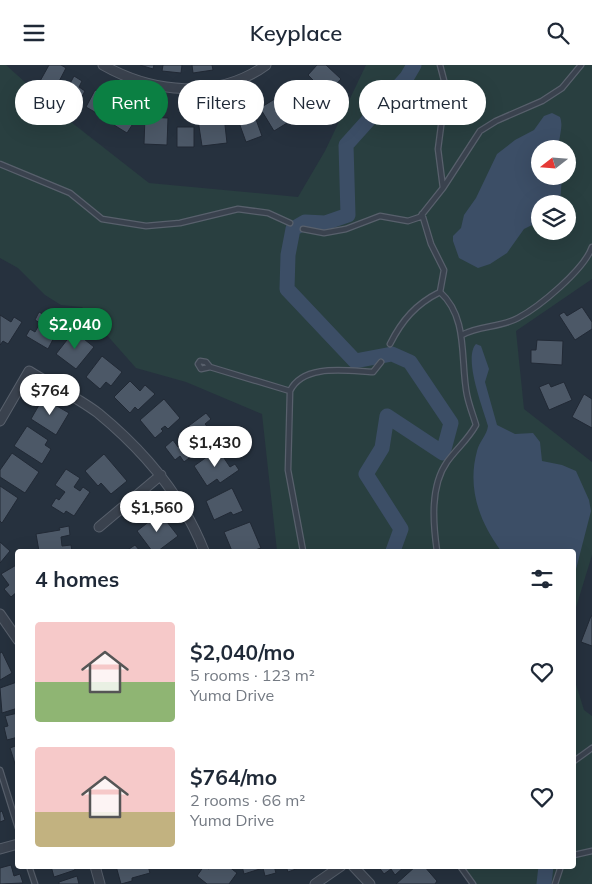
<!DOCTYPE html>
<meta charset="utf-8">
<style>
:root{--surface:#fff;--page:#f6f6f7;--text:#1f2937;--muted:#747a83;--accent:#0b8043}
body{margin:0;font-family:Mulish,sans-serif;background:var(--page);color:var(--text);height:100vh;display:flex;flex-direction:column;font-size:19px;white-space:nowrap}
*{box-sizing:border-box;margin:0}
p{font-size:16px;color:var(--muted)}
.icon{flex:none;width:28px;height:28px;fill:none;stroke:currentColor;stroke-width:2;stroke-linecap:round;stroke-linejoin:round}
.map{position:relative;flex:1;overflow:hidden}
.details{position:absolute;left:15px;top:484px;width:561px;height:320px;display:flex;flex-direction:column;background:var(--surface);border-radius:5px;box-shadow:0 5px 20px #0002}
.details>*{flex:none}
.guide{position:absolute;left:15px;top:15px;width:562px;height:45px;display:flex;gap:10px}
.needle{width:32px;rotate:253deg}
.buttons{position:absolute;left:531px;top:75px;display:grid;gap:10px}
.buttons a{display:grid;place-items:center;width:45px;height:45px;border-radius:50%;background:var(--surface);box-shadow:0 5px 20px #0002;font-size:25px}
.price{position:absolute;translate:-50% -42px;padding:0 11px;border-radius:18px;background:#fff;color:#222;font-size:16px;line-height:32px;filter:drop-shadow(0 1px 2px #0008)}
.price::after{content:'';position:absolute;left:50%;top:30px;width:15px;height:11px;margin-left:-8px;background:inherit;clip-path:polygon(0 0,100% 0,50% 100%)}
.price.active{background:var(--accent);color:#fff}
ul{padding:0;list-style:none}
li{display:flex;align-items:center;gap:15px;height:125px;padding:0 20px}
li span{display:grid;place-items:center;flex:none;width:140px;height:100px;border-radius:5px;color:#555}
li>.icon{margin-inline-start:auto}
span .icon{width:60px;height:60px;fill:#fffc;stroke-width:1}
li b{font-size:21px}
h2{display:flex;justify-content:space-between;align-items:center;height:60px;padding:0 20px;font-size:21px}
.tag{padding:0 18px;border-radius:22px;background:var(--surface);box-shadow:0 5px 20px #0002;font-size:18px;line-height:45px}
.tag.active{background:var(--accent);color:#fff}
header{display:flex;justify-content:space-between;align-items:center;height:65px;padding:0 20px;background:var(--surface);font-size:22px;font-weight:600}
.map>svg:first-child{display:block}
</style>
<header><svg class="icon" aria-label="menu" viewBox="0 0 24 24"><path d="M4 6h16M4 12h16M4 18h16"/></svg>Keyplace<svg class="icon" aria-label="search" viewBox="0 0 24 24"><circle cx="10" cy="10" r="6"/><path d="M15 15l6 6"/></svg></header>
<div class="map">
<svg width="592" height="819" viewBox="0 0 592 819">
<rect width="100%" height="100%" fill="#26313e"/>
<path fill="#293f40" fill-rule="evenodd" d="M0,0H6L57,46L149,118L298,132L325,86L366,0H592V214L516,266L524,344L592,397V490L574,549V486H277L262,349L186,317L136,303L82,242L61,240L45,230L18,203L0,193ZM540,84H568V111H540ZM540,139H568V166H540Z
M574,613L584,645L592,651V819H473L458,801H574Z"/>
<path fill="#3c4e66" d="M552,48L560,52C564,63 558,72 559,84H540V111H562L560,139H540V156L524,164L507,188L490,199L478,203L459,193L453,176V171L461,163L464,150L476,133L497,89L515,75L534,65L544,51Z
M476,279L481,281L489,304L485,317L497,360L515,369L533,368L540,377L542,396L562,400L576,406L589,435L591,446L574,512V486H501C479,456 467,423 477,386C479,377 487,370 488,361C483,343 463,293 476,279Z"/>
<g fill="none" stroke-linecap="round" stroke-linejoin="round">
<path stroke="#3c4e66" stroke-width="15" d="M393,486L401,464L366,409L382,383L387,351L443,388L451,358L410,297L392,289L355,296L287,224L288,190L293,164L305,157L325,158L348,150L346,80L407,12L414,0
M544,819L546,801"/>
</g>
<path fill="#4c5867" stroke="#212935" d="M49,0H61L66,3L54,26L39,18Z
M140,0H154L153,4Z
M163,0H182L181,8L162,6Z
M192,0H212L213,5L193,8Z
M317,0H326L341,14L327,29L308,10Z
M74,11L82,16L79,22L85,26L76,42L62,34Z
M306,18L321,39L305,51L290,30Z
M95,25L110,33L100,50L86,42Z
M278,32L292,55L274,66L260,43Z
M127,38L141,46L127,68L114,60Z
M253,46L262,71L246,77L237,52Z
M224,51L227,78L202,81L198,55Z
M145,52L168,53L167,80L144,79Z
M177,62H194V82H177Z
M582,242L592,257V264L575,275L559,250L564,247L567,251Z
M39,247L61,259L48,284L26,271L30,264L35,267L40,258L35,255Z
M0,250L11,257L14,252L22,257L8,279L3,276L0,280Z
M74,266L94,282L76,304L56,289Z
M537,275L563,276L562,300L531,298V285H536Z
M102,291L122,307L111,321L106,317L100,324L86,312Z
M130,316L140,326L145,320L155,329L138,345L135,342L130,348L114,332Z
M564,317L572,335L549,345L539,322L549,318L551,322Z
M584,329L592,334V363L572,352Z
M43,333L69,348L56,370L31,354Z
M164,334L180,353L168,364L165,361L161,364L163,366L155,373L140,355Z
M206,348L211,354L205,359L211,366L207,369L212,375L184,397L180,391L175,395L165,382L173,375L178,382L184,377L178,369Z
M27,361L48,375L45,380L51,384L42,399L14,381Z
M218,384L230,402L235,399L239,405L220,418L217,414L207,421L194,401Z
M12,388L39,407L25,428L0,412V405Z
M104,389L127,416L111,429L101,418L98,421L85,406Z
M66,404L80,413L74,422L80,426L83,422L90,427L74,451L66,446L64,449L51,441L56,433L59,435L65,427L55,420Z
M0,421L18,433L2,458L0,456Z
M232,423L243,446L233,450L231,447L214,455L206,436Z
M160,448L178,471L158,486H152L137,466Z
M250,457L261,483L252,486H232L224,467Z
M69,461L70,470L61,472L62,481L71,480L72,486H39L36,469L60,465L59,463Z
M0,477L10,486L0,498Z
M135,480L140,486H126Z
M18,499V526L11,532L4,524L9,520L1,509Z
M591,551H592V581L581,577Z
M2,587L12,608L0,615V588Z
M17,617L18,643L2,648L0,623Z
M18,648V672L7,675L4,662L8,661L5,651Z
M18,680V705H17L10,683Z
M2,746L5,755L0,757V747Z
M11,800L14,811L20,809L23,818L0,819V803Z
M51,801H74L75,805L54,812Z
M116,801H148L150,808L132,813V816L121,819Z
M204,801L209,804L211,801H228L237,808L229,819H207L197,811Z
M242,801H274L276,808L265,811L263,803L244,809Z
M286,801H304L288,807Z
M378,801H405L395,810L391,804L384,809Z
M416,801H424L437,816L435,819H396Z
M77,811L79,819H59V817Z"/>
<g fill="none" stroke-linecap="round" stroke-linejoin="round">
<defs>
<path id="service" d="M0,99L70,128L102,154L146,161L180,158L238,144L268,148L290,158
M443,123L480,66L496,56L542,36L562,23L581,0
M303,164L324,168L346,164L380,151L408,156L420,152L443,123L438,84L446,23L440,0
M462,270C479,260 500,263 518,253C539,242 584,205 592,182
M390,279C402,255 416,239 440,227L444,205L431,179L422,149
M210,302L206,297L200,296L198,299L201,304L210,302L290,326
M303,486L288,405L290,326C303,298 348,306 373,307L381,297
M437,486C433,458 430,421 447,397C457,383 467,376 476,360C473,350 469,340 467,330C460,296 469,253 440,227
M574,696L592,683
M0,705L18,763
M574,790L592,786
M29,801L35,819
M460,801L473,819
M555,819L561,801"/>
<path id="minor" d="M103,0C152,28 218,35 266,0
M0,356L29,306C51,320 77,332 98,348C143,385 183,432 204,486
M99,462L161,410
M0,549L18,575
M0,784L18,779
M95,801L100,819
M353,801L370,819
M315,819L341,801"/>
</defs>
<use href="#service" stroke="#58606c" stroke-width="7"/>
<use href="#minor" stroke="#58606c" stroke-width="11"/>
<use href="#service" stroke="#3a424e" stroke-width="4.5"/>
<use href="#minor" stroke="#3a424e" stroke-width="9"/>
</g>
</svg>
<div class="buttons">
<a><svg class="needle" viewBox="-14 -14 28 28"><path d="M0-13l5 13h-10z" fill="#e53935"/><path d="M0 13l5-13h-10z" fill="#747a83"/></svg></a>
<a><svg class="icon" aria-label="layers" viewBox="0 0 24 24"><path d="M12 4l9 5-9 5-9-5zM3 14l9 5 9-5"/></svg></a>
</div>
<b class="price active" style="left:75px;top:285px">$2,040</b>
<b class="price" style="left:50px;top:351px">$764</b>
<b class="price" style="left:215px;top:403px">$1,430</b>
<b class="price" style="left:157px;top:468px">$1,560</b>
<div class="guide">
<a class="tag">Buy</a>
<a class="tag active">Rent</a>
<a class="tag">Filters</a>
<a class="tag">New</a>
<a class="tag">Apartment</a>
</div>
<section class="details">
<h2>4 homes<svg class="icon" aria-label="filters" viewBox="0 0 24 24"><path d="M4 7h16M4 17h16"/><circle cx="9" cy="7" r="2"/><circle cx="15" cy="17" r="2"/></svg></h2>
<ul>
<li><span style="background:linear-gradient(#f6c9c9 60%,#8fb573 0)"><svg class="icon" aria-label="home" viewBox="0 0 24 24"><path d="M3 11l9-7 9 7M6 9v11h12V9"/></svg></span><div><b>$2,040/mo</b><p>5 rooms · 123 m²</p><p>Yuma Drive</p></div><svg class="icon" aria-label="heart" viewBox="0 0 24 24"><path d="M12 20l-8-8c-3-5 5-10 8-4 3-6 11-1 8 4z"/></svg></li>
<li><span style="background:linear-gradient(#f6c9c9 65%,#c2b280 0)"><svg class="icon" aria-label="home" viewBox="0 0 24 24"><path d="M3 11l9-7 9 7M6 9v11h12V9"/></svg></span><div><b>$764/mo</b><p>2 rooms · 66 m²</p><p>Yuma Drive</p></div><svg class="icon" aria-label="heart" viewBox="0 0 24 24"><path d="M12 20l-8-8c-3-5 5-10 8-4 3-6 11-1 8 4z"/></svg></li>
</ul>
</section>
</div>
